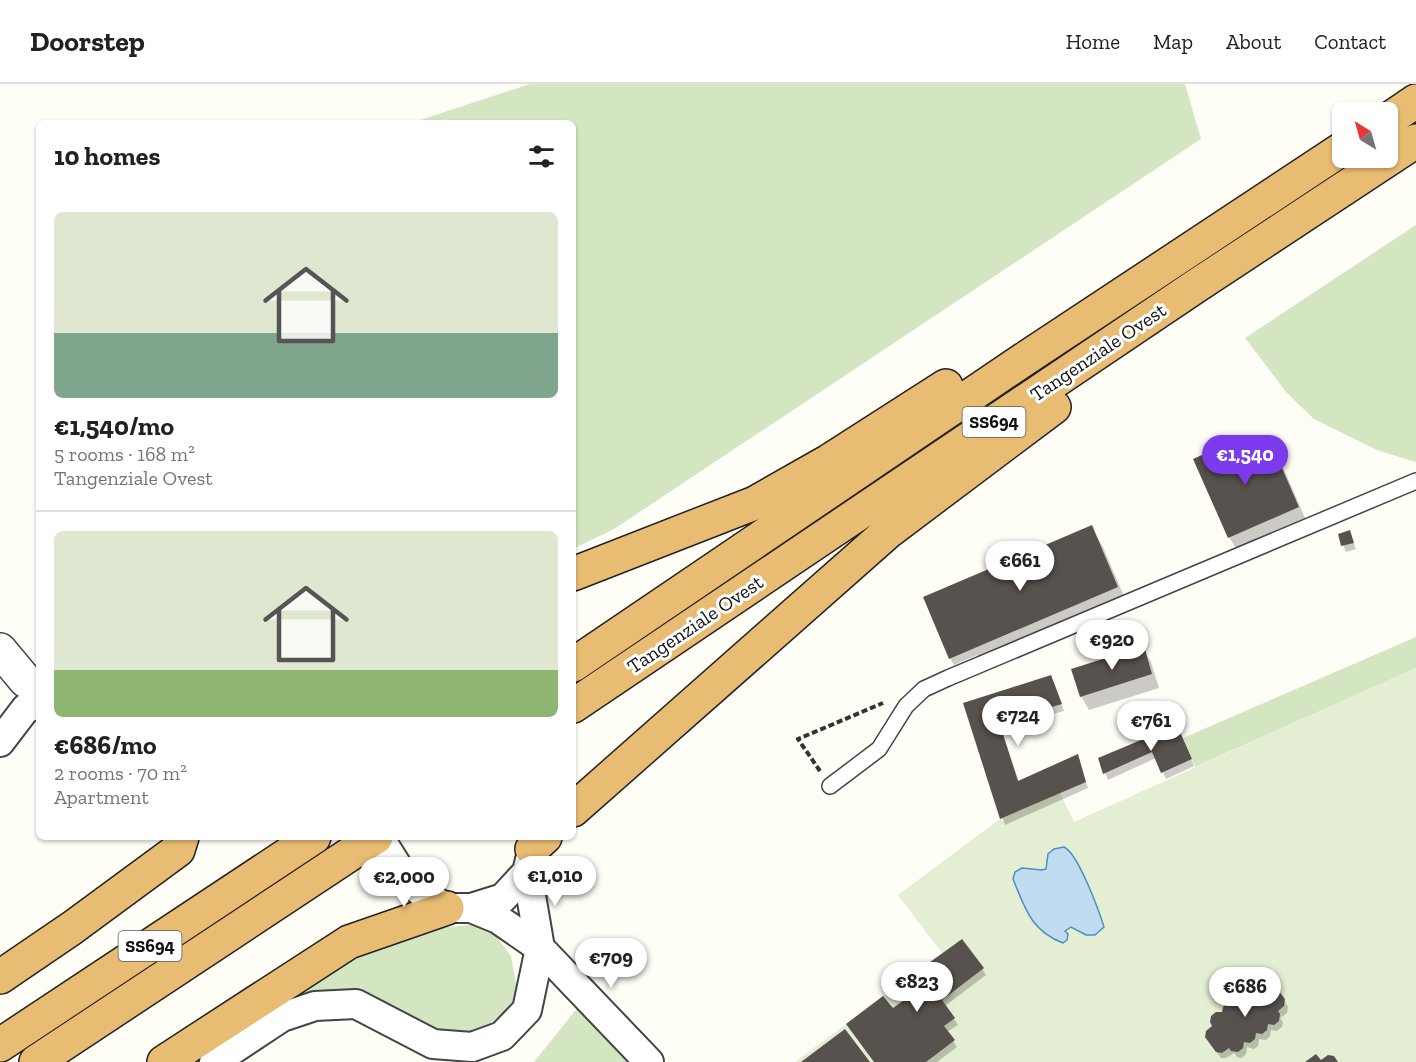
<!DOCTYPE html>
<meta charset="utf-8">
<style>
:root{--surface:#fff;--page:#f6f6f6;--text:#202124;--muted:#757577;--line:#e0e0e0;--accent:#7c3aed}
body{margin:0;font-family:"Zilla Slab",serif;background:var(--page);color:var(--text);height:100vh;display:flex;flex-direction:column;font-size:22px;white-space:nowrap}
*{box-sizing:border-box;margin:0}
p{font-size:20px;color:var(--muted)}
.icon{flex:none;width:33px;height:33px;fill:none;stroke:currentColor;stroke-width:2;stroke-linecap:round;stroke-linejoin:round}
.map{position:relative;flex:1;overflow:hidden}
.details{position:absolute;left:36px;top:36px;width:540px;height:720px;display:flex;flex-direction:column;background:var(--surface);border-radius:9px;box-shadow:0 2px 4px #0004}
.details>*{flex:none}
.needle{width:39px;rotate:323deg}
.fabs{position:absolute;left:1332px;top:18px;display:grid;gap:12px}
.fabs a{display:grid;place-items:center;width:66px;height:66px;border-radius:9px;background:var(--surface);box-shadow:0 2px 4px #0004;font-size:30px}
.price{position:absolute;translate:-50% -51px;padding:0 14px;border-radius:21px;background:#fff;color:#222;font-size:20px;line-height:39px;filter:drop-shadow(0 2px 3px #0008)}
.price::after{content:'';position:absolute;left:50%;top:36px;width:18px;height:14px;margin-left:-9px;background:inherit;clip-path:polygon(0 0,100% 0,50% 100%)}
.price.selected{background:var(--accent);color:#fff}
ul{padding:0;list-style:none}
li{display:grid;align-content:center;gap:12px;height:318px;padding:0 18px}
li+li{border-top:2px solid var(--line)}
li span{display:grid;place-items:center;height:186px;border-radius:9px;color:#555}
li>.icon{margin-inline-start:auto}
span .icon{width:108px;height:108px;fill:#fffc;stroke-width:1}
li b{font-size:26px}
h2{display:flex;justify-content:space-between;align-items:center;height:72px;padding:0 18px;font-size:26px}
header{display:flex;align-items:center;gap:36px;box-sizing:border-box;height:84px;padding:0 30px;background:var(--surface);border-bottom:2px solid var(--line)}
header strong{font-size:28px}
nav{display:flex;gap:33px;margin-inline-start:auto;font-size:21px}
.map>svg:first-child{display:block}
</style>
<header>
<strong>Doorstep</strong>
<nav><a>Home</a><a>Map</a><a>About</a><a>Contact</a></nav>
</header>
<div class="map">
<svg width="1416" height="978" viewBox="0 0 1416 978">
<rect width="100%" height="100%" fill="#fefdf6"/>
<path fill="#d3e6c1" d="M530,0H1185L1201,55L614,445L573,465V39H411Z
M1416,141V377L1415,378L1377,366L1314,335L1287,309L1245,254Z
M1416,553V584L1195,683L1183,654Z
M470,841L496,852L511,872L517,905L510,926L496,941L468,953L441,952L401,926L371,910L326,909L288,912L340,875L435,844Z
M583,917L639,978H534Z"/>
<path fill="#e4eed2" d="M1416,584V978H795L942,869L898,811L1000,735L1060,709L1074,738Z"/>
<path fill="#bfdcf1" stroke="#4d8fc0" stroke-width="1.5" d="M1064,763C1078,769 1099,827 1104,843L1095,851H1086L1071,843L1065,847L1068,850L1067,856L1063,859C1031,847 1025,824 1013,795L1015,788L1022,784L1042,786L1046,785L1048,770L1054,765Z"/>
<path fill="#0003" d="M1245,354L1258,377L1274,370L1286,390L1309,443L1241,473L1229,453Z
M1091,443L1103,463L1129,524L1007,576L1000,564H999L1001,570L981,579L977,571L954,581L950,574Z
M1349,448L1356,465L1346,468L1339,451Z
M1143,564L1151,578L1159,604L1089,626L1081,612Z
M1054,599L1064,627L1001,644L1019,698L1077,672L1088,704L1005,741L965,620Z
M1177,642L1194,682L1166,695L1156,674L1108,696L1100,675Z
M982,884L986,891L945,922L958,941L947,948L957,963L937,978H875L892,927Z
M1261,907L1284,916L1288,923L1287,929L1280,934L1283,938L1282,943L1277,947L1271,946L1270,952L1266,956L1259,955L1258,962L1254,965L1247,963L1246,970L1242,974L1237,973L1234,969L1226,974H1221L1210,960L1223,930L1247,912Z"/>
<path fill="#58524e" d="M1245,352L1256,377L1275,368L1299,423L1228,454L1193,375Z
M1092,441L1118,503L949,575L923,513Z
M1350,446L1354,459L1341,462L1338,450Z
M1144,562L1152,590L1080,613L1071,585Z
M1051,591L1062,620L999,638L1018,697L1078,670L1086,698L1000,735L963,619Z
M1177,641L1192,675L1161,689L1152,668L1103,690L1098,674Z
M962,855L984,884L942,916L955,934L944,942L955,956L926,978H874L846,940L883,912L893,924L918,906L920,910L930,902L921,891L929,885L926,881Z
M1268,900L1274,901L1285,915L1284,922L1278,927L1280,930L1279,937L1274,941L1268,940L1267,946L1262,950L1256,949L1255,955L1250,959L1244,958L1243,964L1238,968L1231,967L1229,964L1222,969L1216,968L1205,953L1206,947L1212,942L1210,938L1211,932L1216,928H1222L1223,923L1228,919L1234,920V914L1240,910L1246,911V905L1252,901L1258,902L1261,905Z
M845,945L870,978H801Z
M1316,970L1321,976L1328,971L1334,972L1338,978H1305Z"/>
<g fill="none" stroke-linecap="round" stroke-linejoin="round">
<defs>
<path id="service" d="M830,702L879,665L906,622L924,605L948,594L1416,397"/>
<path id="minor" d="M0,658L26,624L39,620
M379,753L401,788L423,810L447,824H471L503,814L527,788L530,776
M471,824L498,835L540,864L649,978
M214,978L282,933L315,922L356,920L433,960L472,963L502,952L527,926L540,864L527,788"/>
<path id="tertiary" d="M0,566L25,596L39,605"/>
<path id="trunk" d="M1388,36L1416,17
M573,490L755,419L829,377L946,302
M573,581L1023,276L1342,65
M573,622L1196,202L1416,57
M573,726L889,447L1054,323
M532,765L545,753
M0,893L72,844L178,766L182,753
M0,961L314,753
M36,978L376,753
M164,978L349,858L447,824"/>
</defs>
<use href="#service" stroke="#444" stroke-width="18"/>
<use href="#minor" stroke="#444" stroke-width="32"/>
<use href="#tertiary" stroke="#444" stroke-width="36"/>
<use href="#trunk" stroke="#222" stroke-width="36"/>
<path stroke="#333" stroke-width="4" stroke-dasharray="6 3" stroke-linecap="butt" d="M820,687L798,655L883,619"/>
<use href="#service" stroke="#fff" stroke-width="15"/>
<use href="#minor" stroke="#fff" stroke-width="28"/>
<use href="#tertiary" stroke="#fff" stroke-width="33"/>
<use href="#trunk" stroke="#e8bc72" stroke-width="33"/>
</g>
<g text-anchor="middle" stroke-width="6" stroke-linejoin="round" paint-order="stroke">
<g fill="#fff" stroke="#585858" stroke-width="1.5">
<rect x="962.5" y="323" width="63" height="30" rx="4.5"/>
<rect x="118.5" y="847" width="63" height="30" rx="4.5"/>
</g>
<g font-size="18" font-weight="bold" fill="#111">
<text x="994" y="344">SS694</text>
<text x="150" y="868">SS694</text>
</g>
<g font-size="20" fill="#111" stroke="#fff">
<text transform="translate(1098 268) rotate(-34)" y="7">Tangenziale Ovest</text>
<text transform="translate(695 540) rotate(-34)" y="7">Tangenziale Ovest</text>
</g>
</g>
</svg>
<div class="fabs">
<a><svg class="needle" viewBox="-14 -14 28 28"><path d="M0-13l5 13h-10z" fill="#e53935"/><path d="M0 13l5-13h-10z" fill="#757577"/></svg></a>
</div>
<b class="price selected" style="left:1245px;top:402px">€1,540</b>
<b class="price" style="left:1020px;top:508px">€661</b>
<b class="price" style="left:1112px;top:587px">€920</b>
<b class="price" style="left:1018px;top:663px">€724</b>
<b class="price" style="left:1151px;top:668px">€761</b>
<b class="price" style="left:555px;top:823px">€1,010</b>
<b class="price" style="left:404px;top:824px">€2,000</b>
<b class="price" style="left:611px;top:905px">€709</b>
<b class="price" style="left:917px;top:929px">€823</b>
<b class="price" style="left:1245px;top:934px">€686</b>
<section class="details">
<h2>10 homes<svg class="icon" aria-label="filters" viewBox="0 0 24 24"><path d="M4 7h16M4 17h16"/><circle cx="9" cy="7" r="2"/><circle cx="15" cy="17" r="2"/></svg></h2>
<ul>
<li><span style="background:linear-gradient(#dfe7d0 65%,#7fa58c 0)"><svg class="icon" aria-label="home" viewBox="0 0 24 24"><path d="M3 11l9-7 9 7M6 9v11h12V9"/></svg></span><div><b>€1,540/mo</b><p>5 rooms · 168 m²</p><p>Tangenziale Ovest</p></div></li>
<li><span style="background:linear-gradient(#dfe7d0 75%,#8fb573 0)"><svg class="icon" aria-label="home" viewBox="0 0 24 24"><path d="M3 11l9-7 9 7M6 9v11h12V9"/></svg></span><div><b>€686/mo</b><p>2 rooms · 70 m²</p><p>Apartment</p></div></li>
</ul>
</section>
</div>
